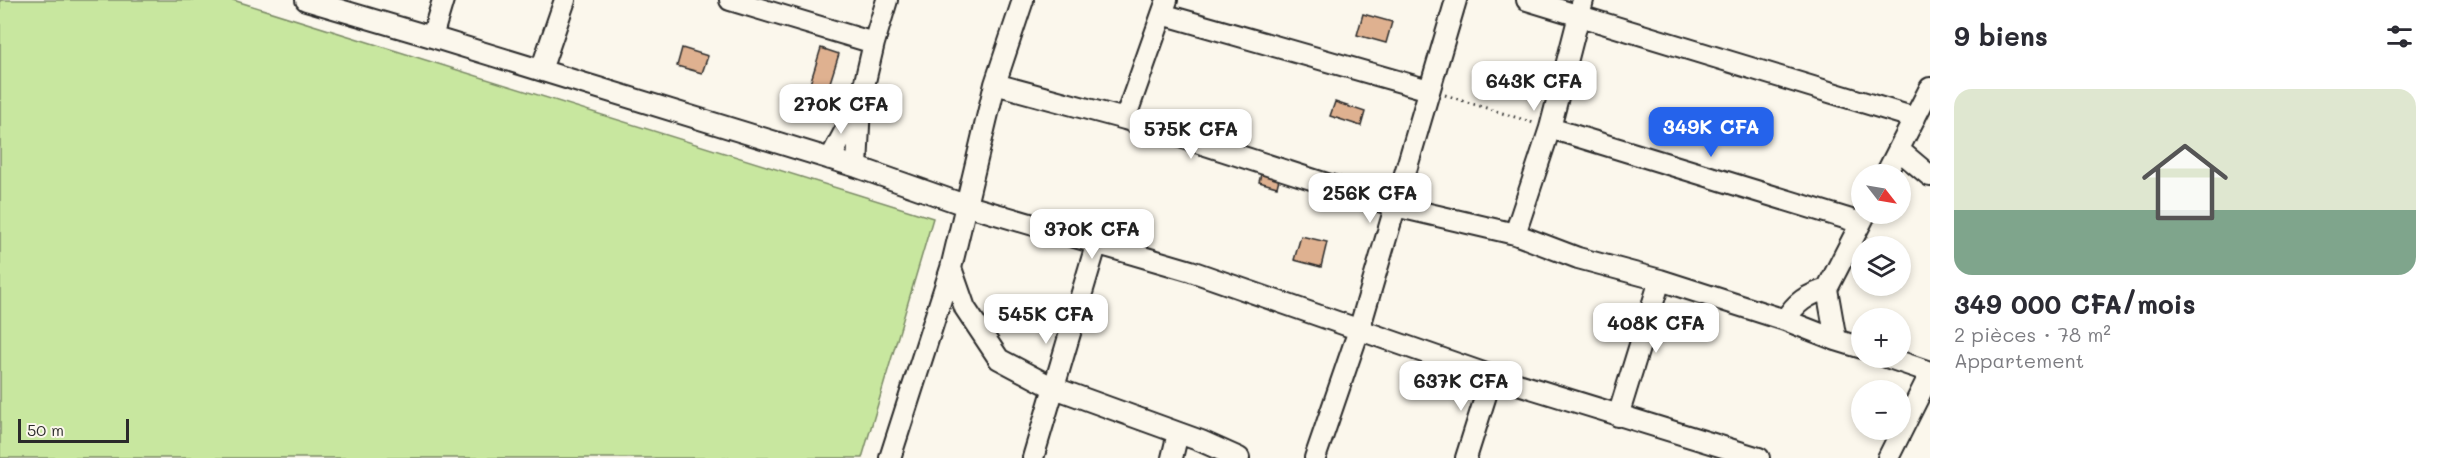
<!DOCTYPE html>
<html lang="fr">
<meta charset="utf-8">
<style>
:root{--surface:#fff;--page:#f2f2f3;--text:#2b2b33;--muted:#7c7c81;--line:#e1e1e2;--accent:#2563eb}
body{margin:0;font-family:Mali,sans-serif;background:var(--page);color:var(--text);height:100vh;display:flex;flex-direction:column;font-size:22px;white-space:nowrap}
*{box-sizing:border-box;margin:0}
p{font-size:20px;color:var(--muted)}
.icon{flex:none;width:33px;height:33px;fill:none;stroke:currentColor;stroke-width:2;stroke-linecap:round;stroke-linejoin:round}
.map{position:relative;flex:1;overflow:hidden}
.panel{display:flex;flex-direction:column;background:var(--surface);width:510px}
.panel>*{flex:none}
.needle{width:39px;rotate:121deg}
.fabs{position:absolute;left:1851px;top:164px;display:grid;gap:12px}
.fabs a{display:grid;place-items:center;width:60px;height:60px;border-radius:50%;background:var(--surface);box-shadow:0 3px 9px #0003;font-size:30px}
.scale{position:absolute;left:18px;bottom:15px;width:111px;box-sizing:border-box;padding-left:6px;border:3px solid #2b2b2b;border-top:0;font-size:16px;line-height:21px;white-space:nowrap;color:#2b2b2b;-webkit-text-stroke:4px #fbf7ec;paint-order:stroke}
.price{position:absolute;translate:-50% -51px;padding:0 14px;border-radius:12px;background:#fff;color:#222;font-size:20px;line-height:39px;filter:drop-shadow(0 2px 3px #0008)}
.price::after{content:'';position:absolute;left:50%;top:36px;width:18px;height:14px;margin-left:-9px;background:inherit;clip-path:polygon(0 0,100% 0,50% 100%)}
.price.on{background:var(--accent);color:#fff}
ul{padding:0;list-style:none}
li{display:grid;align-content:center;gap:12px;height:318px;padding:0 24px}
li+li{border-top:2px solid var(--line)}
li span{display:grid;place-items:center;height:186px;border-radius:18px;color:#555}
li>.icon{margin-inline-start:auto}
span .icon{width:108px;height:108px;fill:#fffc;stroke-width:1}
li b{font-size:26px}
h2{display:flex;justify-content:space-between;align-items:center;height:72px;padding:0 24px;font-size:26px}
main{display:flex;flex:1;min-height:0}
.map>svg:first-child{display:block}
</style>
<main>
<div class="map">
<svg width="1930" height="458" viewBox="0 0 1930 458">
<rect width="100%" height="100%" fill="#fbf7ec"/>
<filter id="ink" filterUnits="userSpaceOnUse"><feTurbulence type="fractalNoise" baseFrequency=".0167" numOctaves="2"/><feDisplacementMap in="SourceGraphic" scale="12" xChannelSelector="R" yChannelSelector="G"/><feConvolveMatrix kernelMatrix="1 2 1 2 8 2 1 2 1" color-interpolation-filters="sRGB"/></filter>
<g filter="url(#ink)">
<path fill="#c8e79f" stroke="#7a8965" stroke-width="1.5" d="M0,0H233L933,218L862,458H0Z"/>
<path fill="#dfb190" stroke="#2b2b2b" stroke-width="1.5" d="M1363,14L1392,22L1386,43L1357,35Z
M682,48L708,56L702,73L677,66Z
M821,48L839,54L827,92L809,87Z
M1335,102L1365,112L1361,126L1330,116Z
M1261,174L1279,179L1277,187L1259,182Z
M1326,196L1342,200L1339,209L1324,204Z
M1301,236L1327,242L1321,267L1294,260Z"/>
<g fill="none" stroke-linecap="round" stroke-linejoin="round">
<defs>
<path id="minor" d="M306,0L432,37L443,0
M730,0L874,43
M1527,0L1915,118
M1162,14L1429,90
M432,37L857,167L965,205L1191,271L1492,376L1759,458
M541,70L565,0
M995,84L1125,119L1395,206L1515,234L1578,258L1660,280L1785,320C1796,302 1807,295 1827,289L1866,213
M1125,119L1167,0
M1550,128L1861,223
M1899,150L1930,176
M830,159L860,103L874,43L887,0
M857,167L860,105
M1886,174L1930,88
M1515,234L1550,128L1583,0
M951,268L965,308L999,359L1052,387L1201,441L1239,458
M1827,289L1836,340L1862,348
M1785,320L1836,340
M1886,357L1930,372
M1618,416L1660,280
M890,458L951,268L995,84L1023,0
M1033,458L1097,242
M1172,458L1178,433
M1315,458L1359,330L1456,0
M1466,458L1492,376
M1888,458L1930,374"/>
</defs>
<use href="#minor" stroke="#2b2b2b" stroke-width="24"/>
<path stroke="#2b2b2b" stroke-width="3" stroke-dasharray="1.5 4.5" stroke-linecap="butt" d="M1445,95L1534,123"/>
<use href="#minor" stroke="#fbf7ec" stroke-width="20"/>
</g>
</g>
</svg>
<div class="fabs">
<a><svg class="needle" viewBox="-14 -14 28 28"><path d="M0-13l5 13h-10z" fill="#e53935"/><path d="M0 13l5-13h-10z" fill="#7c7c81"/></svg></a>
<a><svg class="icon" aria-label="layers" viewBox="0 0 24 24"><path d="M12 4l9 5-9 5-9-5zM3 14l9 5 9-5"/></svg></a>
<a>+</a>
<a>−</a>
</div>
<div class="scale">50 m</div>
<b class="price" style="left:1534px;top:112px">643K CFA</b>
<b class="price" style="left:841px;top:135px">270K CFA</b>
<b class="price on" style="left:1711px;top:158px">349K CFA</b>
<b class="price" style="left:1191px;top:160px">575K CFA</b>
<b class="price" style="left:1370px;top:224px">256K CFA</b>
<b class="price" style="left:1092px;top:260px">370K CFA</b>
<b class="price" style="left:1046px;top:345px">545K CFA</b>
<b class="price" style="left:1656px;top:354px">408K CFA</b>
<b class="price" style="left:1461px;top:412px">637K CFA</b>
</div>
<section class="panel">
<h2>9 biens<svg class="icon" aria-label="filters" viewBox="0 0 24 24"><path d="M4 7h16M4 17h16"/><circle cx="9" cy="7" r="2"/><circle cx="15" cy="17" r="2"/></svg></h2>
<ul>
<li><span style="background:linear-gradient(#dfe7d0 65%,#7fa58c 0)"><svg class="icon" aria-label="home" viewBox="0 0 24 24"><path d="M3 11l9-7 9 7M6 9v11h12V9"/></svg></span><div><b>349 000 CFA/mois</b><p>2 pièces · 78 m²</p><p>Appartement</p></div></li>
</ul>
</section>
</main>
